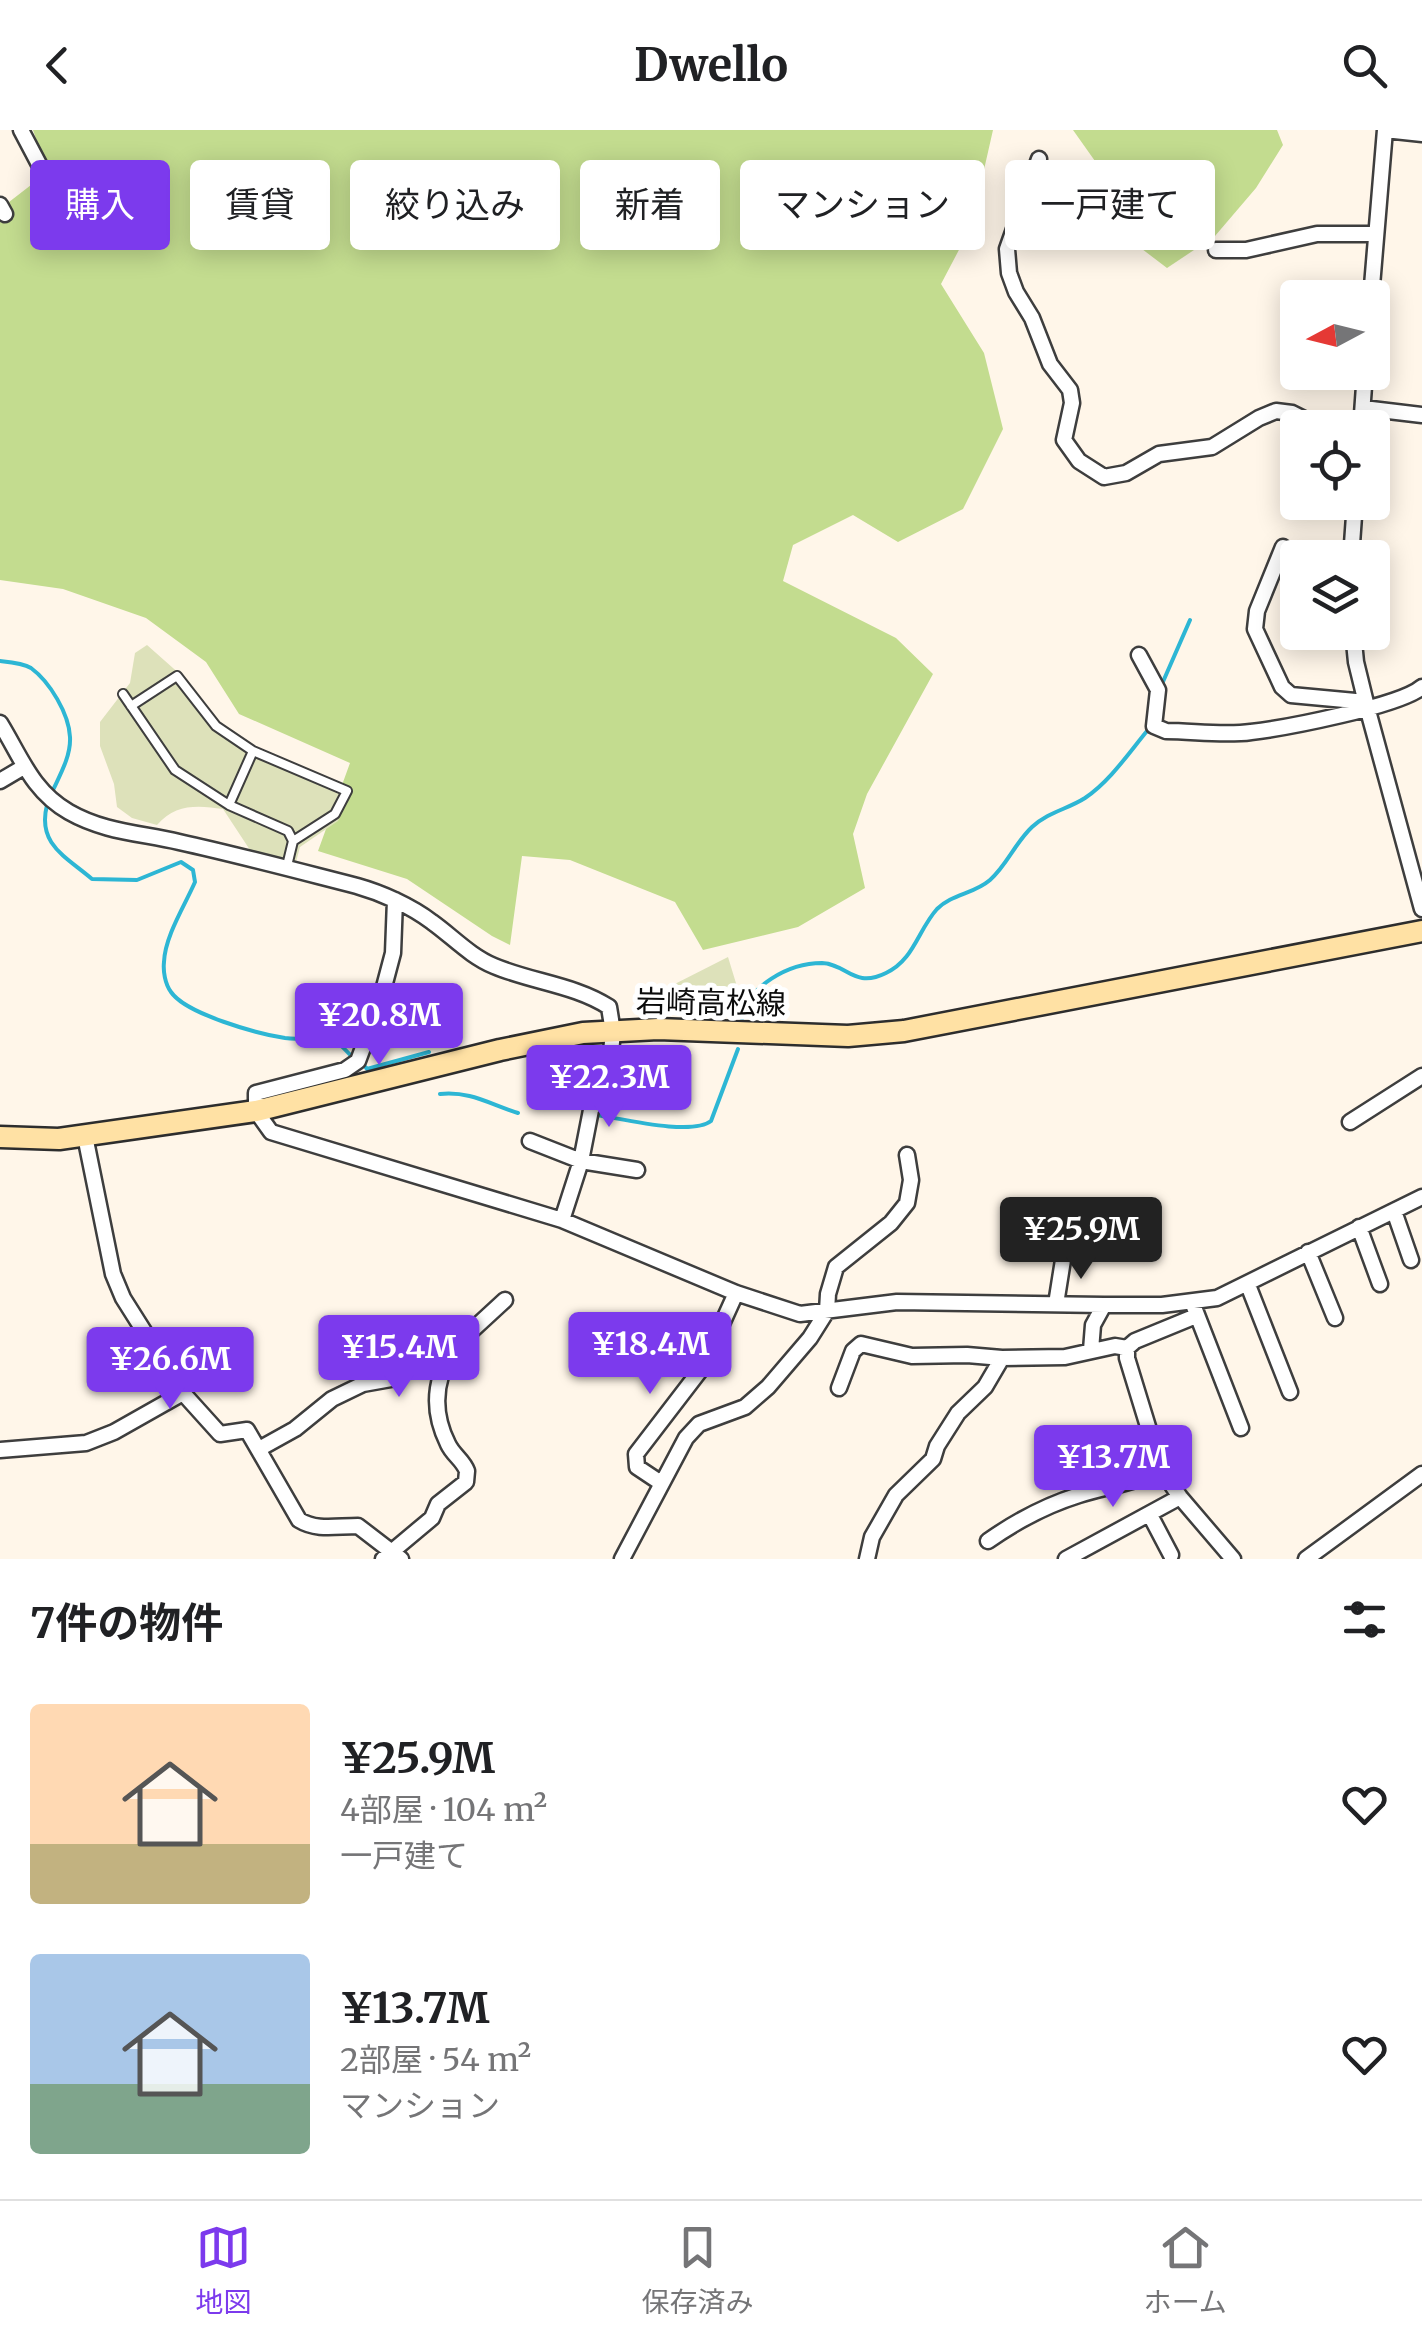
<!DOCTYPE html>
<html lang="ja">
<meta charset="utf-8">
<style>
:root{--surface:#fff;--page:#f6f6f6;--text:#202124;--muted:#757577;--line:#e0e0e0;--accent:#7c3aed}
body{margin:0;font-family:Merriweather,"Noto Sans JP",serif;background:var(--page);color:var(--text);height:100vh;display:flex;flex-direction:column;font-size:38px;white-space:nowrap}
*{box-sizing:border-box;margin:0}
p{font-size:32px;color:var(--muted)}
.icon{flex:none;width:55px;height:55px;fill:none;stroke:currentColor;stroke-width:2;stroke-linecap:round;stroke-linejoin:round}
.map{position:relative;height:1429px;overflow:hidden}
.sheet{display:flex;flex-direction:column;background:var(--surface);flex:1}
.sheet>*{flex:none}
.top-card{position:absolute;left:30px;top:30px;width:1362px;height:90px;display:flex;gap:20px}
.needle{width:65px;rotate:263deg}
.buttons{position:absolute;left:1280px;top:150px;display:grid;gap:20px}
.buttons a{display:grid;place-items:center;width:110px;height:110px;border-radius:10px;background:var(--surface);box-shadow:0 5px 25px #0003;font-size:50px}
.price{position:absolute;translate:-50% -85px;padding:0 22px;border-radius:10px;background:var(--accent);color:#fff;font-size:32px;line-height:65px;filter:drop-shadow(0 2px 5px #0008)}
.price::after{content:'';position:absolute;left:50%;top:60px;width:30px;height:22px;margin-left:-15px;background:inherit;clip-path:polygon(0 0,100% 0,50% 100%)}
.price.selected{background:#222;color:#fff}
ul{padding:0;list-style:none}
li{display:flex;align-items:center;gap:30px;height:250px;padding:0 30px}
li span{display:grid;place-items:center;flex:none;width:280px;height:200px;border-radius:10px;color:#555}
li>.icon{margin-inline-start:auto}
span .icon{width:120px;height:120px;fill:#fffc;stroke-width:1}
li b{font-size:42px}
h2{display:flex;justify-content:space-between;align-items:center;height:120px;padding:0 30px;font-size:42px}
.pill{padding:0 35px;border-radius:10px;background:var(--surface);box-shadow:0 5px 25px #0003;font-size:35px;line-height:90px}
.pill.selected{background:var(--accent);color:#fff}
header{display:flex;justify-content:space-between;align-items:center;height:130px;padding:0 30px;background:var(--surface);font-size:45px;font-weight:700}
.tabs{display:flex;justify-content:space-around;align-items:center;height:140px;border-top:2px solid var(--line);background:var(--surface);font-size:28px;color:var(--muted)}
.tabs a{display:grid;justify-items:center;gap:5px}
.tabs .selected{color:var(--accent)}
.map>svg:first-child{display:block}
</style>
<header><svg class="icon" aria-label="back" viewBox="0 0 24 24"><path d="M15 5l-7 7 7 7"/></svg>Dwello<svg class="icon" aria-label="search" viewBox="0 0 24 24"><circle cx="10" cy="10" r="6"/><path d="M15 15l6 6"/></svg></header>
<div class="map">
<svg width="1422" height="1429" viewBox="0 0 1422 1429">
<rect width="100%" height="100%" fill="#fff6e9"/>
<path fill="#c3dc8f" d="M33,0H993L971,97L941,154L984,223L1003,299L963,379L898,412L853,385L793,415L783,451L896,508L933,544L867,664L853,704L865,758L798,797L703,820L675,772L570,730L522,726L510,815L492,806L407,749L318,721L350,633L239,584L206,532L146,488L63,459L0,450V79L31,55L42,26Z
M1073,0H1277L1283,15L1256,58L1215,106L1167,138L1142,119L1107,48Z"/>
<path fill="#dde1ba" d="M147,515L182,546L219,592L257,618L352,658L338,691L300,717L296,732L250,720L223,679C197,675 175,674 157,695L132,688L117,677L114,654L100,616V592L130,553L135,523Z
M728,827L739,863L726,866L708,884L696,885L664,876L661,861Z"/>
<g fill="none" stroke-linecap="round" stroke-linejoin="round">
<path stroke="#2db6d4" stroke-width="4" d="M0,531C10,532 23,533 31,538C50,552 69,584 70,607C71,625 61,643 53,660
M1162,554L1190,490
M47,675C37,714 65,726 92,749L137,750L181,732L193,740L195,752C185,775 165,806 164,832C163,841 165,854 171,862C186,884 258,904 285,908C325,913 319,890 353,928
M742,889C747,856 789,833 822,833C847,834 854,859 886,843C914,830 918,800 937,779C952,764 974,764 990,750C1007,735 1015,713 1032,697C1048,682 1068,679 1085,668C1110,651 1128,624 1147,601
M362,933L367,939L429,922
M440,964C471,961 489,974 518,983
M597,985C623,989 692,1006 711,991L738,919"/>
<defs>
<path id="service" d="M123,564L175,640L229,675L288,701L293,711L286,740
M131,576L177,546L216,596L253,621L347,661L335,684L293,711
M229,675L253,621"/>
<path id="minor" d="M21,0L40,36
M1385,0L1422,4
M1039,29L1007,119L1009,143L1016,162L1032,188L1050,234L1070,260L1072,273L1064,310L1079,331L1104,347L1126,343L1159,324L1212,317L1259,288L1276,281L1292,283L1322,298
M0,75L5,84
M1216,120H1246L1317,104H1376
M1371,168L1385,0
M1363,278L1422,285
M1361,298L1365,242
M1283,417L1257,481L1255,499L1282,557L1291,565L1366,572
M1351,428L1355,372
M1353,502L1356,532L1367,577L1422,779
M1139,525L1158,560L1154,596L1166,601C1193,601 1224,606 1251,602C1285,598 1400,576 1422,557
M0,593C21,627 32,661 69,682C104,702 140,703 179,712C238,725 298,741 357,756C382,763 411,776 432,792C453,807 470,826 494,836C532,852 575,855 609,877L613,902L610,932L601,963L591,980L581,1031L562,1090
M0,651L22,638
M395,770L393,823L380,872L358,931L345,940L256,963V981L271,1002L562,1090L736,1163L800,1184L897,1172L1104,1175H1162L1217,1168L1422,1067
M1350,992L1422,946
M85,1006L113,1144L123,1168L183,1263L220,1304L247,1300L299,1390C317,1401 336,1396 358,1396L401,1429
M530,1011L581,1031L637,1040
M1394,1081L1411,1130
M1359,1097L1380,1154
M1308,1122L1335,1188
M1248,1155L1290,1262
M1056,1174L1063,1130L1070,1120L1100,1122
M1194,1177L1241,1298
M1196,1186L1135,1211L1127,1218V1228L1161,1339L1180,1367L1233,1429
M1091,1220L1093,1195L1104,1175
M839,1258L853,1221L861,1214L912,1226L967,1225L1002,1228L1065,1227L1115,1216L1127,1218
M259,1319L295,1299L332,1269L363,1254L391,1249L455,1216L505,1170
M0,1320L86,1313L114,1302L183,1263
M661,1353L637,1337L636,1324L702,1238L736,1163
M1150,1385L1171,1425
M988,1411C1015,1392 1047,1375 1079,1365C1106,1356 1135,1354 1161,1339
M383,1429L432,1388L438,1374L466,1352L467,1341C463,1330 453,1325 448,1314C432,1282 434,1250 453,1220
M622,1429L686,1308L699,1294L745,1277L768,1257L810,1208L827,1181L828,1164L836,1137L891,1093L907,1073L911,1050L907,1025
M867,1429L872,1407L896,1365L933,1329L937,1316L958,1283L985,1257L1002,1228
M1066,1429L1180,1367
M1306,1429L1422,1344"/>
<path id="secondary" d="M0,1007L59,1009L256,981L500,920L583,903L658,899L848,906L904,901L1422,801"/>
</defs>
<use href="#service" stroke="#3e3e3e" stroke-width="12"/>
<use href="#minor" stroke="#3e3e3e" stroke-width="19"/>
<use href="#secondary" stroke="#2d2d2d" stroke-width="25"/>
<use href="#service" stroke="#fff" stroke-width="8"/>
<use href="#minor" stroke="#fff" stroke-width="14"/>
<use href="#secondary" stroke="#ffe1a4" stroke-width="20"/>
</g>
<g text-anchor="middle" stroke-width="10" stroke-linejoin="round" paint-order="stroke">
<g font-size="30" fill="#0b0b0b" stroke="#fff">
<text transform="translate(711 873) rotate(1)" y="10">岩崎高松線</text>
</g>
</g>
</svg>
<div class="buttons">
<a><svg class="needle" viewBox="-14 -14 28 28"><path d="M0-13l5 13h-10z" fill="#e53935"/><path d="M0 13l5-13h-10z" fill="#757577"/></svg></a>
<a><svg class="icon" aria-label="locate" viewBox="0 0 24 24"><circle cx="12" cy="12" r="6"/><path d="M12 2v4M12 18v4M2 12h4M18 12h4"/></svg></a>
<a><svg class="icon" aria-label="layers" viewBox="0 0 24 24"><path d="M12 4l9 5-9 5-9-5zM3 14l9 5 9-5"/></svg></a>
</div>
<b class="price" style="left:379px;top:938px">¥20.8M</b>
<b class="price" style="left:609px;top:1000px">¥22.3M</b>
<b class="price selected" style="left:1081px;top:1152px">¥25.9M</b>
<b class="price" style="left:650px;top:1267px">¥18.4M</b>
<b class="price" style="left:399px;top:1270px">¥15.4M</b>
<b class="price" style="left:170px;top:1282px">¥26.6M</b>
<b class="price" style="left:1113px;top:1380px">¥13.7M</b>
<div class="top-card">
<a class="pill selected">購入</a>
<a class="pill">賃貸</a>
<a class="pill">絞り込み</a>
<a class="pill">新着</a>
<a class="pill">マンション</a>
<a class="pill">一戸建て</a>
</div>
</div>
<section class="sheet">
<h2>7件の物件<svg class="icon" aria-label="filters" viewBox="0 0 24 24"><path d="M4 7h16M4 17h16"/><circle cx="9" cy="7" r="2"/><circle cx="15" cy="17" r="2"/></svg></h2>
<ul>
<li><span style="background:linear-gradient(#ffd9b3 70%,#c2b280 0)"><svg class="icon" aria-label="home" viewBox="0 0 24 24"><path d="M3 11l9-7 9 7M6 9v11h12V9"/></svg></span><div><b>¥25.9M</b><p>4部屋 · 104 m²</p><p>一戸建て</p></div><svg class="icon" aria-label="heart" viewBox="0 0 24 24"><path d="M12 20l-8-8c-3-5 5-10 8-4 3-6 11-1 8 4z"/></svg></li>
<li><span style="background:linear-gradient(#a9c7e8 65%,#7fa58c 0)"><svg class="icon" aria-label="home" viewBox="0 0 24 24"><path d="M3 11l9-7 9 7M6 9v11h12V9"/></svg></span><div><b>¥13.7M</b><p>2部屋 · 54 m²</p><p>マンション</p></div><svg class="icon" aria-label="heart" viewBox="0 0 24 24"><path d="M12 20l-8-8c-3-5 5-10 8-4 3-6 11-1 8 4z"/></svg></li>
</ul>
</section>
<nav class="tabs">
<a class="selected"><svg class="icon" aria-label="map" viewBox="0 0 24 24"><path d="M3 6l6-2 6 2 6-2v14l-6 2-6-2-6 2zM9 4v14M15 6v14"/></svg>地図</a>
<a><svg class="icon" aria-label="saved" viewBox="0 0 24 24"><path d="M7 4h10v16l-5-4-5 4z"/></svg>保存済み</a>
<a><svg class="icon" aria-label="home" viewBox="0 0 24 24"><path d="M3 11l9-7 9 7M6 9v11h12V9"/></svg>ホーム</a>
</nav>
